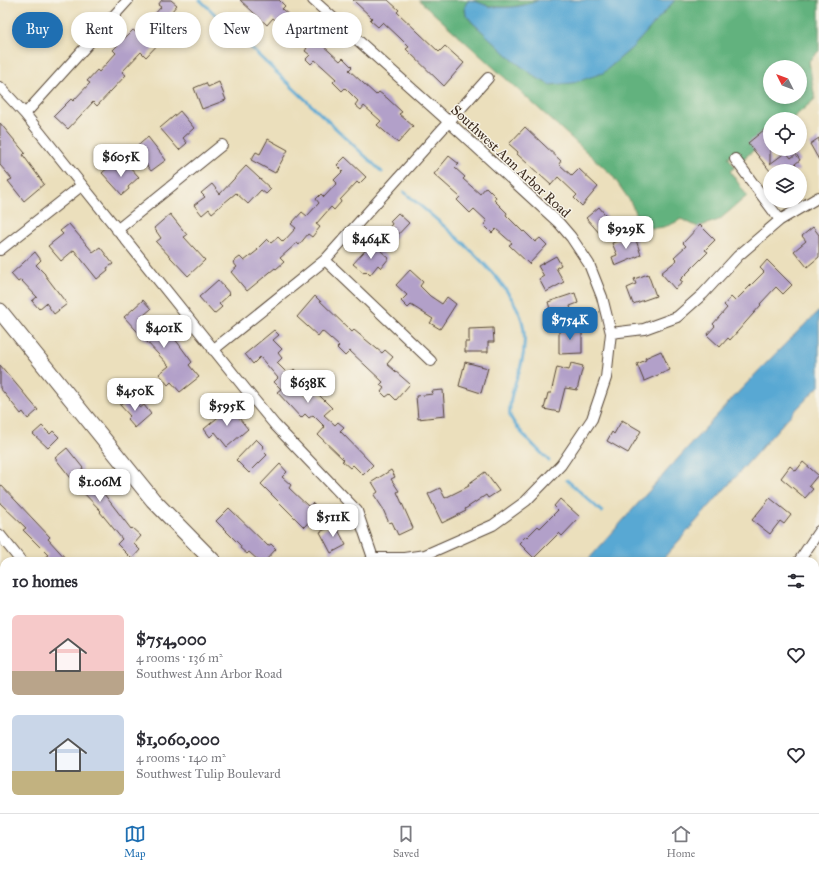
<!DOCTYPE html>
<meta charset="utf-8">
<style>
:root{--surface:#fff;--page:#f7f7f7;--text:#2b2b33;--muted:#7c7c81;--line:#e1e1e2;--accent:#1f6fb2}
body{margin:0;font-family:"IM FELL Great Primer",serif;background:var(--page);color:var(--text);height:100vh;display:flex;flex-direction:column;font-size:15px;white-space:nowrap}
*{box-sizing:border-box;margin:0}
p{font-size:13px;color:var(--muted)}
.icon{flex:none;width:22px;height:22px;fill:none;stroke:currentColor;stroke-width:2;stroke-linecap:round;stroke-linejoin:round}
.map{position:relative;flex:1;overflow:hidden}
.panel{position:absolute;left:0px;top:557px;width:819px;height:256px;display:flex;flex-direction:column;background:var(--surface);border-radius:12px 12px 0 0;box-shadow:0 2px 6px #0003}
.panel>*{flex:none}
.guide{position:absolute;left:12px;top:12px;width:400px;height:36px;display:flex;gap:8px}
.needle{width:26px;rotate:312deg}
.tools{position:absolute;left:763px;top:60px;display:grid;gap:8px}
.tools a{display:grid;place-items:center;width:44px;height:44px;border-radius:50%;background:var(--surface);box-shadow:0 2px 6px #0003;font-size:20px}
.price{position:absolute;translate:-50% -34px;padding:0 9px;border-radius:8px;background:#fff;color:#222;font-size:13px;line-height:26px;filter:drop-shadow(0 1px 2px #0008)}
.price::after{content:'';position:absolute;left:50%;top:24px;width:12px;height:9px;margin-left:-6px;background:inherit;clip-path:polygon(0 0,100% 0,50% 100%)}
.price.on{background:var(--accent);color:#fff}
ul{padding:0;list-style:none}
li{display:flex;align-items:center;gap:12px;height:100px;padding:0 12px}
li span{display:grid;place-items:center;flex:none;width:112px;height:80px;border-radius:6px;color:#555}
li>.icon{margin-inline-start:auto}
span .icon{width:48px;height:48px;fill:#fffc;stroke-width:1}
li b{font-size:17px}
h2{display:flex;justify-content:space-between;align-items:center;height:48px;padding:0 12px;font-size:17px}
.pill{padding:0 14px;border-radius:18px;background:var(--surface);box-shadow:0 2px 6px #0003;font-size:14px;line-height:36px}
.pill.on{background:var(--accent);color:#fff}
.tabs{display:flex;justify-content:space-around;align-items:center;height:56px;border-top:1px solid var(--line);background:var(--surface);font-size:11px;color:var(--muted)}
.tabs a{display:grid;justify-items:center;gap:2px}
.tabs .on{color:var(--accent)}
.map>svg:first-child{display:block}
</style>
<div class="map">
<svg width="819" height="813" viewBox="0 0 819 813">
<rect width="100%" height="100%" fill="#f7f3e8"/>
<filter id="ink" filterUnits="userSpaceOnUse"><feTurbulence type="fractalNoise" baseFrequency=".025" numOctaves="2"/><feDisplacementMap in="SourceGraphic" scale="8" xChannelSelector="R" yChannelSelector="G"/><feConvolveMatrix kernelMatrix="1 2 1 2 8 2 1 2 1" color-interpolation-filters="sRGB"/></filter>
<filter id="wash" filterUnits="userSpaceOnUse"><feTurbulence type="fractalNoise" baseFrequency=".012" numOctaves="4" result="noise"/><feDisplacementMap in="SourceGraphic" scale="16" xChannelSelector="R" yChannelSelector="G"/><feGaussianBlur stdDeviation="0.9" result="paint"/><feColorMatrix in="noise" values="0 0 0 0 0 0 0 0 0 0 0 0 0 0 0 0 0 1.4 0 .05"/><feComposite in="paint" operator="in"/></filter>
<g filter="url(#wash)">
<rect width="100%" height="100%" fill="#ebdfbc"/>
<path fill="#62b27e" stroke="#4e6e4e" fill-rule="evenodd" d="M419,0H470C465,4 464,8 466,14C469,21 477,27 483,32C500,48 518,64 537,78L603,73L633,47L675,0H819V51L809,61L815,99L792,119H770V137L742,160L736,152L728,157L735,167L730,171L747,196L719,220L698,227L681,219C671,226 651,233 641,223C635,217 634,208 630,201C624,192 618,184 612,175ZM770,67H800V97H770Z
M472,0H538C516,9 494,10 472,0Z"/>
<path fill="#59a8d3" stroke="#4a6978" d="M470,0C476,1 482,4 488,6C506,9 522,7 539,0H675L633,47L603,73L573,83L550,85L537,78L514,61L473,23L466,15L465,7L466,3Z
M819,311V386L786,420L661,561H587C663,476 736,389 819,311Z
M357,809H421L419,813H354Z"/>
<g fill="none" stroke-linecap="round" stroke-linejoin="round">
<path stroke="#59a8d3" stroke-width="3" d="M200,0L382,172
M404,192C440,223 504,272 521,317C526,332 525,351 521,365C517,380 511,390 510,406C510,408 509,412 510,415C513,427 540,451 549,461
M567,480L602,512
M815,762L819,763"/>
</g>
<g id="blocks">
<path fill="#b2a0c9" d="M162,0H171L177,5L155,31L164,38L146,57L141,52L122,72L126,75L97,106L93,102L68,129L54,116L71,99L73,101L90,83L87,81L97,70L99,72L116,53L113,50L133,30L138,34L153,18L152,17L161,7L158,5Z
M240,0H279L285,6L282,9L340,61L343,58L352,67L349,70L376,95L379,92L387,98L402,112L399,114L413,126L398,143L377,125L381,121L364,106L361,110L355,105L358,101L345,88L342,91L333,82L336,79L323,67L315,60L311,64L306,59L310,55L305,51L307,48L295,38L292,41L283,34L286,30L273,18L267,25Z
M353,0H388L399,10L397,12L439,52L445,46L464,63L444,86L406,49L409,47L400,38L383,22L378,27L370,20L372,18Z
M219,82L226,100L202,109L194,88L206,83L208,87Z
M180,111L194,128L183,138L187,143L179,150L160,128Z
M0,123L25,153L23,155L44,184L24,201L8,181L12,179L0,165Z
M770,125V164L786,152L791,158L796,154L800,160L795,164L800,171H770L748,143Z
M525,127L561,161L559,164L572,176L579,169L598,187L582,206L574,198L577,195L558,177L551,185L517,154L518,152L509,144Z
M148,137L166,160L151,171L134,149Z
M819,138V160L810,144Z
M268,139L288,150L275,173L251,160L256,152L260,154Z
M449,156L459,164L455,168L465,177L463,179L480,194L486,187L496,197L494,200L507,213L506,215L523,232L524,231L535,242L540,238L547,245L529,264L509,245L512,243L496,229L492,233L484,225L487,221L474,209L470,213L457,200L460,197L434,174Z
M345,157L366,177L359,184L357,182L340,200L341,202L334,210L331,207L316,224L320,227L312,237L308,234L299,245L297,243L280,258L284,262L276,269L275,268L247,291L231,272L237,267L233,262L240,257L244,261L258,250L257,249L267,239L271,243L278,237L283,242L296,228L291,224L302,212L307,216L319,203L316,199L321,194L324,197L337,183L334,180L343,171L337,165Z
M112,164L119,171L127,164L139,177L128,187L129,189L122,195L102,173Z
M246,166L271,189L266,194L261,190L248,204L236,193L212,213L209,209L202,215L194,205L205,197L201,193L212,184L220,194Z
M599,207L613,224L601,235L586,218Z
M398,213L409,223L392,241L384,233L392,224L390,221Z
M170,214L187,235L184,237L205,260L188,276L156,242L161,238L154,228Z
M69,224L93,252L100,247L113,264L107,268L108,270L97,279L74,250L61,261L48,246L63,234L60,231Z
M700,225L715,240L705,250L708,252L680,280L683,282L675,289L661,273L677,260L674,257L686,246L683,243Z
M813,227L819,235V257L807,267L794,251L806,241L802,236Z
M634,234L641,255L615,266L612,257L617,255L612,243Z
M372,243L389,258L381,268L378,265L370,275L366,271L364,273L353,264Z
M35,252L41,260L36,265L45,274V275L67,304L54,314L46,303L39,309L32,301L37,297L21,280L18,282L11,274Z
M556,256L561,265L556,268L564,282L546,292L539,279L544,276L538,266Z
M767,260L792,285L783,294L776,287L760,304L761,305L738,331L730,340L728,338L720,347L707,335L715,326L713,324L727,308L724,305L731,297L735,301L764,272L760,268Z
M410,270L423,282L420,286L430,296L442,304L447,297L456,304L440,329L430,323L433,319L411,305L408,308L401,301L407,295L396,285Z
M648,274L656,296L633,304L627,288L636,284L634,279Z
M218,280L230,294L219,304L222,307L214,314L199,297Z
M575,293L578,303L570,306L572,313L553,319L548,302Z
M315,296L352,332L354,330L382,353L385,350L393,357L387,364L410,384L396,400L390,394L386,397L381,392L384,388L380,385L383,382L350,351L345,356L337,348L339,346L322,331L318,336L297,317Z
M143,300L151,309L144,315L167,340L172,336L178,343L192,362L189,365L199,377L180,392L171,382L168,385L159,374L169,366L124,317Z
M493,328L494,342H488V352H465V342H469V329Z
M582,328V353L559,354V329Z
M274,330L279,335L273,340L282,349L278,353L282,358L277,363L289,375L294,369L302,377L294,385L307,397L314,390L332,408L324,415L335,425L338,422L344,427L340,431L373,465L363,475L353,465L350,468L342,461L344,460L318,435L325,427L313,415L309,418L305,414L301,418L277,392L281,389L274,382L278,378L260,357L253,364L245,354Z
M661,351L670,370L644,381L637,364L646,360L645,358Z
M465,362L488,368L481,393L459,386Z
M571,363L583,366L577,390L565,388L559,412L544,409L548,393H551L557,367L569,370Z
M0,365L38,410L28,419L23,412L21,414L0,388Z
M443,390L445,416L418,419L416,396L433,394L432,391Z
M131,397L140,408L144,405L151,414L135,428L127,419L130,416L120,405Z
M230,407L248,429L227,447L215,432L210,437L204,429Z
M622,420L641,431L628,453L607,441L612,432L614,434Z
M42,426L50,434L53,431L59,437L48,448L33,434Z
M256,439L264,447L262,450L267,455L249,473L236,460Z
M67,448L83,468L82,470L104,494L131,529L132,528L141,536L134,544L140,550L132,559L117,544L122,539L100,512L101,511L78,487L55,458Z
M803,462L818,475L809,486L813,489L805,498L781,478L790,466L796,471Z
M280,464L287,472L282,477L291,485L289,488L309,507L312,503L320,510L304,527L261,484Z
M391,470L395,477L391,479L399,491L397,492L413,528L398,535L392,522L389,523L382,507L374,495L378,492L372,482Z
M485,472L499,491L488,498L486,495L465,509L466,511L442,523L428,494L440,488L445,498L469,486L468,484Z
M0,484L50,537L48,539L68,561H49L45,557L48,555L23,530L26,528L0,503Z
M770,498L791,515L784,524L780,521L770,534L752,520Z
M560,499L580,517L562,536L559,533L534,558L519,543L526,536L527,537L538,526L540,528L558,510L554,506Z
M229,508L268,546L271,544L276,549L265,561H259L249,552L247,554L240,548L241,546L216,521Z
M335,524L346,545L331,553L320,532Z"/>
</g>
</g>
<g filter="url(#ink)">
<use href="#blocks" fill-opacity="0" stroke="#554536" stroke-width="1"/>
<g fill="none" stroke-linecap="round" stroke-linejoin="round">
<defs>
<path id="street" d="M313,0L449,122L559,223L571,237L589,264L602,297L611,333L606,378L592,419L561,465L526,501L493,525L425,555L404,558H373L370,561
M0,87L25,114L251,396L275,425L357,511L373,558
M25,114L128,0
M735,159L780,220
M117,230L222,145
M0,250L81,186
M325,260L431,361
M611,333L644,329L677,317L703,294L738,256L780,220L819,197
M213,350L325,260L488,78
M0,535L21,561
M799,561L819,531
M815,641L819,644
M741,809V813
M25,813L29,809
M194,813L196,809"/>
<path id="secondary" d="M0,311L153,500L213,561
M467,809L471,813"/>
</defs>
<use href="#street" stroke="#554536" stroke-width="12"/>
<use href="#secondary" stroke="#554536" stroke-width="17"/>
<use href="#street" stroke="#fff" stroke-width="10"/>
<use href="#secondary" stroke="#fff" stroke-width="15"/>
</g>
</g>
<g text-anchor="middle" stroke-width="3" stroke-linejoin="round" paint-order="stroke">
<g font-size="14" fill="#3b2a1e" stroke="#f7f3e8">
<text transform="translate(511 161) rotate(43)" y="5">Southwest Ann Arbor Road</text>
</g>
</g>
</svg>
<div class="tools">
<a><svg class="needle" viewBox="-14 -14 28 28"><path d="M0-13l5 13h-10z" fill="#e53935"/><path d="M0 13l5-13h-10z" fill="#7c7c81"/></svg></a>
<a><svg class="icon" aria-label="locate" viewBox="0 0 24 24"><circle cx="12" cy="12" r="6"/><path d="M12 2v4M12 18v4M2 12h4M18 12h4"/></svg></a>
<a><svg class="icon" aria-label="layers" viewBox="0 0 24 24"><path d="M12 4l9 5-9 5-9-5zM3 14l9 5 9-5"/></svg></a>
</div>
<b class="price" style="left:121px;top:178px">$605K</b>
<b class="price" style="left:626px;top:250px">$929K</b>
<b class="price" style="left:371px;top:260px">$464K</b>
<b class="price on" style="left:570px;top:341px">$754K</b>
<b class="price" style="left:164px;top:349px">$401K</b>
<b class="price" style="left:308px;top:404px">$638K</b>
<b class="price" style="left:135px;top:412px">$450K</b>
<b class="price" style="left:227px;top:427px">$595K</b>
<b class="price" style="left:100px;top:503px">$1.06M</b>
<b class="price" style="left:333px;top:538px">$511K</b>
<div class="guide">
<a class="pill on">Buy</a>
<a class="pill">Rent</a>
<a class="pill">Filters</a>
<a class="pill">New</a>
<a class="pill">Apartment</a>
</div>
<section class="panel">
<h2>10 homes<svg class="icon" aria-label="filters" viewBox="0 0 24 24"><path d="M4 7h16M4 17h16"/><circle cx="9" cy="7" r="2"/><circle cx="15" cy="17" r="2"/></svg></h2>
<ul>
<li><span style="background:linear-gradient(#f6c9c9 70%,#b9a48a 0)"><svg class="icon" aria-label="home" viewBox="0 0 24 24"><path d="M3 11l9-7 9 7M6 9v11h12V9"/></svg></span><div><b>$754,000</b><p>4 rooms · 136 m²</p><p>Southwest Ann Arbor Road</p></div><svg class="icon" aria-label="heart" viewBox="0 0 24 24"><path d="M12 20l-8-8c-3-5 5-10 8-4 3-6 11-1 8 4z"/></svg></li>
<li><span style="background:linear-gradient(#c9d6e8 70%,#c2b280 0)"><svg class="icon" aria-label="home" viewBox="0 0 24 24"><path d="M3 11l9-7 9 7M6 9v11h12V9"/></svg></span><div><b>$1,060,000</b><p>4 rooms · 140 m²</p><p>Southwest Tulip Boulevard</p></div><svg class="icon" aria-label="heart" viewBox="0 0 24 24"><path d="M12 20l-8-8c-3-5 5-10 8-4 3-6 11-1 8 4z"/></svg></li>
</ul>
</section>
</div>
<nav class="tabs">
<a class="on"><svg class="icon" aria-label="map" viewBox="0 0 24 24"><path d="M3 6l6-2 6 2 6-2v14l-6 2-6-2-6 2zM9 4v14M15 6v14"/></svg>Map</a>
<a><svg class="icon" aria-label="saved" viewBox="0 0 24 24"><path d="M7 4h10v16l-5-4-5 4z"/></svg>Saved</a>
<a><svg class="icon" aria-label="home" viewBox="0 0 24 24"><path d="M3 11l9-7 9 7M6 9v11h12V9"/></svg>Home</a>
</nav>
